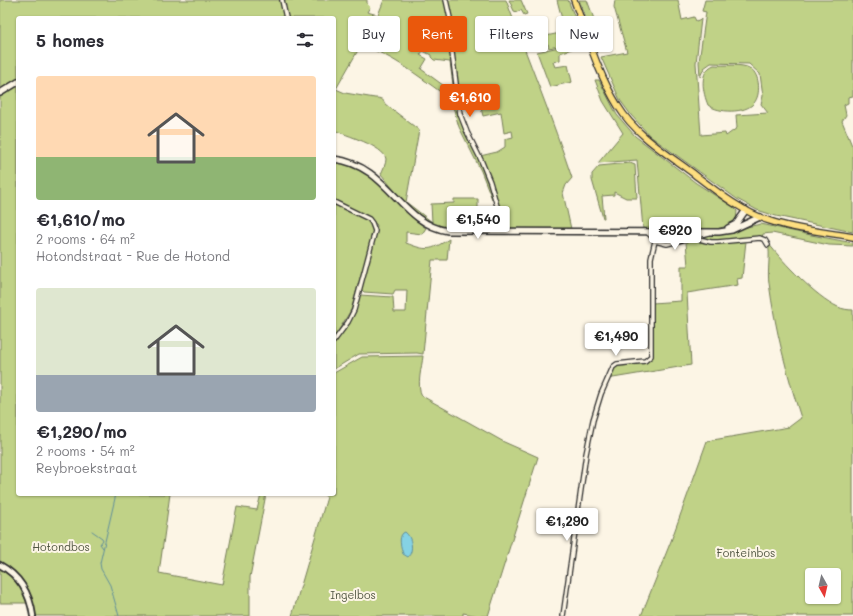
<!DOCTYPE html>
<meta charset="utf-8">
<style>
:root{--surface:#fff;--page:#f2f2f3;--text:#2b2b33;--muted:#7c7c81;--accent:#ea580c}
body{margin:0;font-family:Mali,sans-serif;background:var(--page);color:var(--text);height:100vh;display:flex;flex-direction:column;font-size:15px;white-space:nowrap}
*{box-sizing:border-box;margin:0}
p{font-size:13px;color:var(--muted)}
.icon{flex:none;width:22px;height:22px;fill:none;stroke:currentColor;stroke-width:2;stroke-linecap:round;stroke-linejoin:round}
.map{position:relative;flex:1;overflow:hidden}
.side{position:absolute;left:16px;top:16px;width:320px;height:480px;display:flex;flex-direction:column;background:var(--surface);border-radius:4px;box-shadow:0 1px 3px #0004}
.side>*{flex:none}
.hud{position:absolute;left:348px;top:16px;width:380px;height:36px;display:flex;gap:8px}
.needle{width:26px;rotate:172deg}
.controls{position:absolute;left:805px;top:568px;display:grid;gap:8px}
.controls a{display:grid;place-items:center;width:36px;height:36px;border-radius:4px;background:var(--surface);box-shadow:0 1px 3px #0004;font-size:20px}
.price{position:absolute;translate:-50% -34px;padding:0 9px;border-radius:4px;background:#fff;color:#222;font-size:13px;line-height:26px;filter:drop-shadow(0 1px 2px #0008)}
.price::after{content:'';position:absolute;left:50%;top:24px;width:12px;height:9px;margin-left:-6px;background:inherit;clip-path:polygon(0 0,100% 0,50% 100%)}
.price.selected{background:var(--accent);color:#fff}
ul{padding:0;list-style:none}
li{display:grid;align-content:center;gap:8px;height:212px;padding:0 20px}
li span{display:grid;place-items:center;height:124px;border-radius:4px;color:#555}
li>.icon{margin-inline-start:auto}
span .icon{width:72px;height:72px;fill:#fffc;stroke-width:1}
li b{font-size:17px}
h2{display:flex;justify-content:space-between;align-items:center;height:48px;padding:0 20px;font-size:17px}
.pill{padding:0 14px;border-radius:4px;background:var(--surface);box-shadow:0 1px 3px #0004;font-size:14px;line-height:36px}
.pill.selected{background:var(--accent);color:#fff}
.map>svg:first-child{display:block}
</style>
<div class="map">
<svg width="853" height="616" viewBox="0 0 853 616">
<rect width="100%" height="100%" fill="#fcf5e5"/>
<filter id="ink" filterUnits="userSpaceOnUse"><feTurbulence type="fractalNoise" baseFrequency=".025" numOctaves="2"/><feDisplacementMap in="SourceGraphic" scale="8" xChannelSelector="R" yChannelSelector="G"/><feConvolveMatrix kernelMatrix="1 2 1 2 8 2 1 2 1" color-interpolation-filters="sRGB"/></filter>
<g filter="url(#ink)">
<path fill="#c0d287" stroke="#767e59" fill-rule="evenodd" d="M0,0H280L283,11V0H367V4L370,7L367,12L378,15L384,0H444L449,22L447,0H506C528,59 552,118 572,178L566,185L563,193L571,229H505L497,200L480,156L497,152L505,147V139L513,137L512,131L504,133L501,112L483,116L478,96L459,98L456,94L454,93L450,62L434,60L431,57V55L423,51L420,55L427,59L421,69L451,91V93L456,100L494,199H492L481,171L459,127L451,100L443,91L442,93C416,74 391,55 361,45L336,89L345,93L375,98C381,98 383,99 385,104L419,130L406,202L432,222L431,204L454,203V199H478V217H474V224L481,225V229C468,229 455,230 443,227C416,220 398,195 381,174C383,169 386,164 386,159C384,146 345,135 334,130V18H18V79L0,89Z
M509,0H521L527,14L524,15L521,10L517,12L514,11Z
M557,0H568L583,39L581,41L549,48L548,44L538,46L536,38L575,30L570,17L562,19Z
M579,0H587L601,38L594,40Z
M615,0H678L682,20L694,17L696,21L701,19L696,63L701,135L725,133L726,136L737,128L736,115L768,113L761,104L763,96L760,74L749,64L711,63L704,68L700,77L699,62L706,12L702,11L705,0H853V96L848,97V103L844,105L846,115L842,121L853,148V232L776,216L757,210L737,199L650,136L631,115L620,100L601,57L627,52L614,7Z
M577,43V47L560,53V60L553,62L555,67L568,65L572,82L550,87L537,52Z
M714,65C724,66 742,63 751,69C760,75 761,95 754,103C745,114 718,113 708,105C703,93 698,71 714,65Z
M595,80H599L617,115L635,136L696,183L733,207L737,211L736,220L731,225L716,229H643L637,160L598,163L623,133L603,101Z
M18,86V494H170L159,573L222,585L237,507L257,510L261,494H266L250,577V616H35C27,594 23,574 0,563V97Z
M334,162C375,165 395,207 426,228L422,234L406,232V243C427,251 430,251 449,239L447,260H432L423,354L417,353L359,354L334,369V343L349,322L359,295L393,297L394,312H406L407,290H395L393,294L364,292L361,289L376,233L377,225L369,218L334,200Z
M630,163L635,165L637,198H626L614,192V195L602,196L604,218H603L592,180V174L599,166Z
M334,204L367,220L370,223L373,233L351,310L334,338Z
M761,224L806,234L853,243V246L829,245L772,233L763,234L762,237L716,241L702,239L705,236Z
M693,241L710,244L746,241L742,278L737,279L738,285L687,293L691,365L607,379L615,367L646,363L651,358L652,303L681,301V266H688L686,242Z
M768,243C783,262 816,297 838,307C842,309 848,310 853,310V616H641L671,541L707,441L789,427L801,418C787,374 775,329 769,283C767,270 771,256 768,243ZM812,575H834V597H812Z
M423,356C422,367 416,385 422,396L504,442L538,457L488,616H479L463,613V616H292L327,497L323,494H334V373L362,357Z
M0,567L18,583L27,603H0Z"/>
<path fill="#85d2e4" stroke="#618f9a" d="M405,532C412,537 414,551 408,557L403,554C401,547 398,538 403,533Z"/>
<g fill="none" stroke-linecap="round" stroke-linejoin="round">
<path stroke="#618f9a" stroke-width="1" d="M116,494L100,563L101,569L110,585L119,616
M92,531L102,538L103,540L100,544L103,548"/>
<defs>
<path id="minor" d="M282,0L286,18
M446,0L450,18L451,45L460,114L467,132L481,160L490,182L502,223L503,231
M334,202L369,219L372,223L375,231L354,310L348,322L334,341
M695,238L711,242H718L760,238L765,240L768,245
M655,241L667,244L708,233
M563,616L586,454L593,420L601,394L613,367L617,364L645,361L651,356V258L655,241L653,238L647,232"/>
<path id="tertiary" d="M0,565C20,576 30,594 33,616"/>
<path id="secondary" d="M0,93L18,82
M334,159C390,166 399,223 448,231L719,232L732,230L760,217
M728,228L736,224L746,210"/>
<path id="primary" d="M574,0C587,35 598,74 618,106C635,134 664,152 690,171C715,190 740,211 770,221C796,230 826,232 853,237"/>
</defs>
<use href="#minor" stroke="#2b2b2b" stroke-width="6"/>
<use href="#tertiary" stroke="#2b2b2b" stroke-width="8"/>
<use href="#secondary" stroke="#2b2b2b" stroke-width="8"/>
<use href="#primary" stroke="#2b2b2b" stroke-width="8"/>
<use href="#minor" stroke="#fcf5e5" stroke-width="3.5"/>
<use href="#tertiary" stroke="#fcf5e5" stroke-width="4.5"/>
<use href="#secondary" stroke="#fcf5e5" stroke-width="5"/>
<use href="#primary" stroke="#fedf80" stroke-width="5.5"/>
</g>
</g>
<g text-anchor="middle" stroke-width="4" stroke-linejoin="round" paint-order="stroke">
<g font-size="11" fill="#505542" stroke="#fcf5e5">
<text x="61" y="551">Hotondbos</text>
<text x="746" y="557">Fonteinbos</text>
<text x="353" y="599">Ingelbos</text>
</g>
</g>
</svg>
<div class="controls">
<a><svg class="needle" viewBox="-14 -14 28 28"><path d="M0-13l5 13h-10z" fill="#e53935"/><path d="M0 13l5-13h-10z" fill="#7c7c81"/></svg></a>
</div>
<b class="price selected" style="left:470px;top:118px">€1,610</b>
<b class="price" style="left:478px;top:240px">€1,540</b>
<b class="price" style="left:675px;top:251px">€920</b>
<b class="price" style="left:616px;top:357px">€1,490</b>
<b class="price" style="left:567px;top:542px">€1,290</b>
<div class="hud">
<a class="pill">Buy</a>
<a class="pill selected">Rent</a>
<a class="pill">Filters</a>
<a class="pill">New</a>
</div>
<section class="side">
<h2>5 homes<svg class="icon" aria-label="filters" viewBox="0 0 24 24"><path d="M4 7h16M4 17h16"/><circle cx="9" cy="7" r="2"/><circle cx="15" cy="17" r="2"/></svg></h2>
<ul>
<li><span style="background:linear-gradient(#ffd9b3 65%,#8fb573 0)"><svg class="icon" aria-label="home" viewBox="0 0 24 24"><path d="M3 11l9-7 9 7M6 9v11h12V9"/></svg></span><div><b>€1,610/mo</b><p>2 rooms · 64 m²</p><p>Hotondstraat - Rue de Hotond</p></div></li>
<li><span style="background:linear-gradient(#dfe7d0 70%,#9aa5b1 0)"><svg class="icon" aria-label="home" viewBox="0 0 24 24"><path d="M3 11l9-7 9 7M6 9v11h12V9"/></svg></span><div><b>€1,290/mo</b><p>2 rooms · 54 m²</p><p>Reybroekstraat</p></div></li>
</ul>
</section>
</div>
